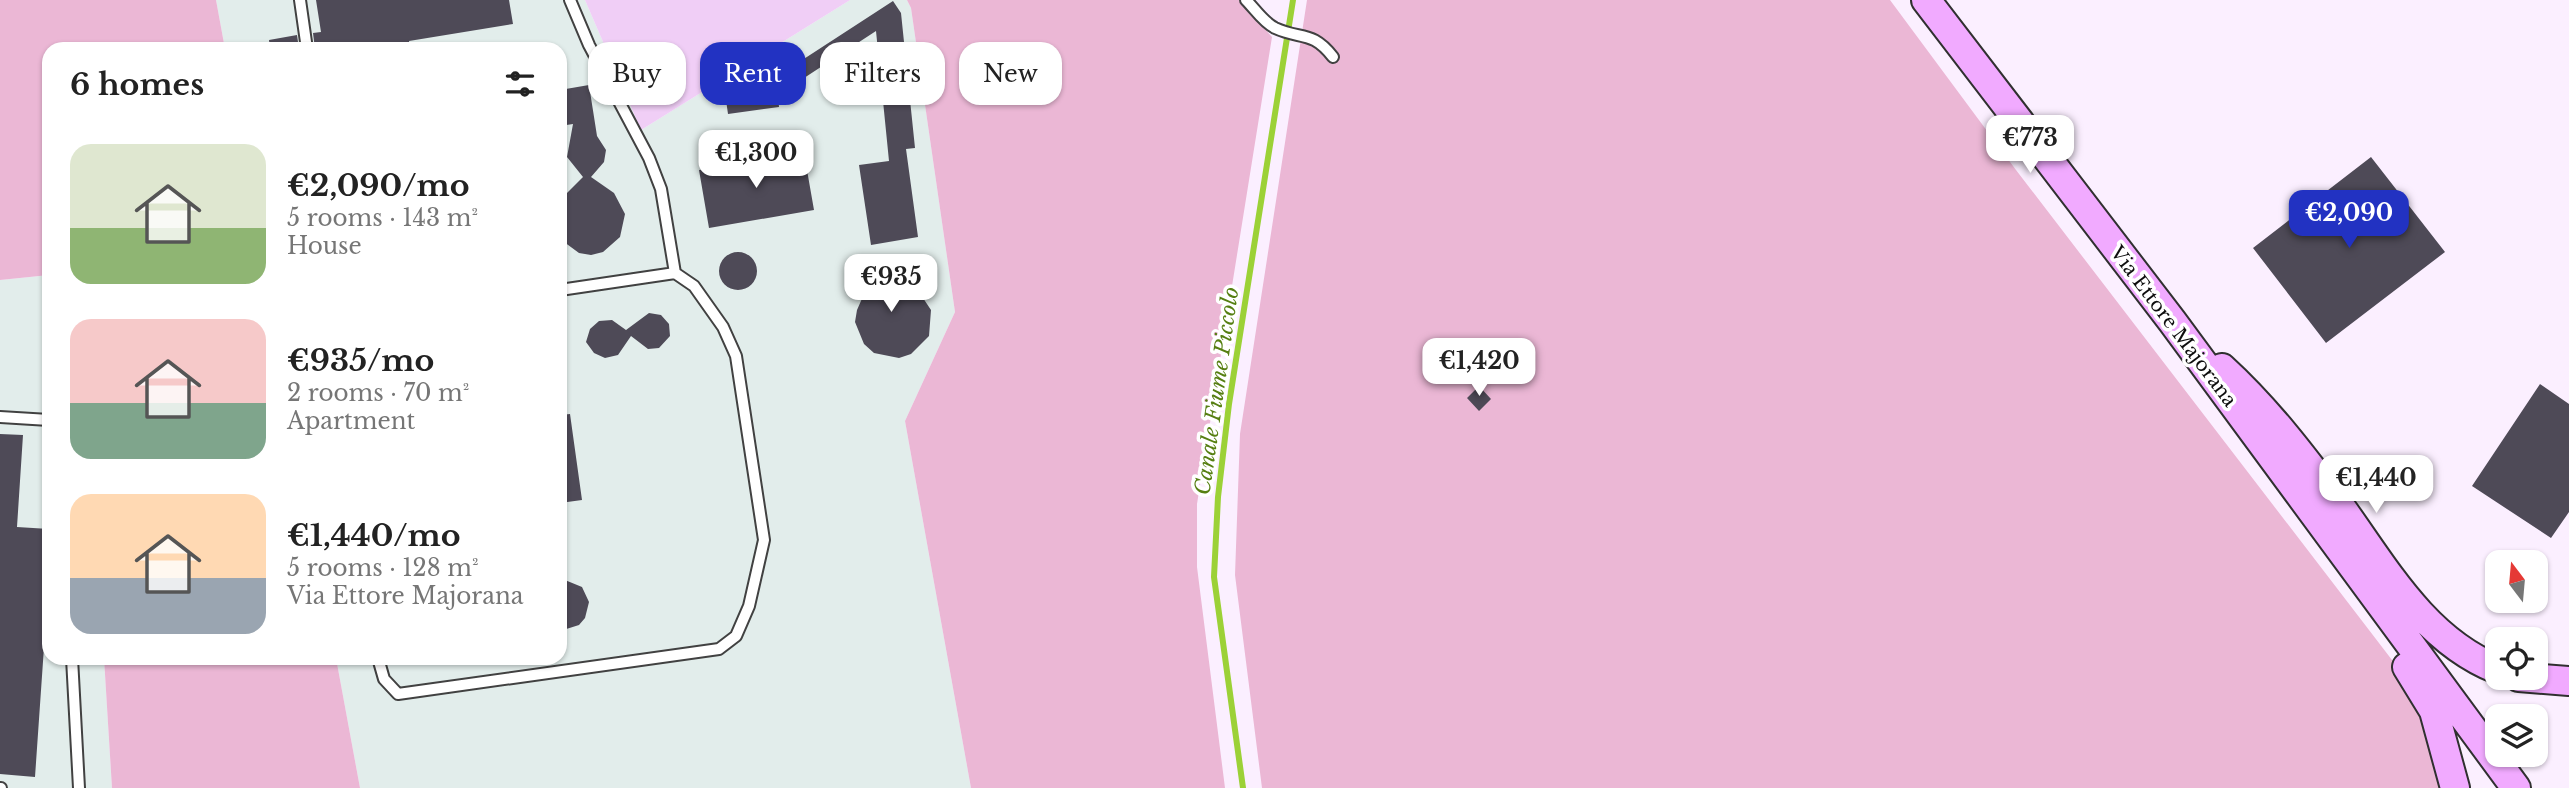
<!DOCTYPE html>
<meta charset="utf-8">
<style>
:root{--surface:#fff;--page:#f6f6f6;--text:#222;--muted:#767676;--accent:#2232c2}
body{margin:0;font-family:"Libre Baskerville",serif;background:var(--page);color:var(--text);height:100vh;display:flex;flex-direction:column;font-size:26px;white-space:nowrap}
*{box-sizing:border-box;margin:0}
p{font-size:23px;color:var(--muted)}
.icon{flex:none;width:38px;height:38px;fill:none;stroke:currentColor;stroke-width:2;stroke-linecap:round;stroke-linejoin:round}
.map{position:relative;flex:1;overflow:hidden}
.drawer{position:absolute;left:42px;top:42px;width:525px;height:623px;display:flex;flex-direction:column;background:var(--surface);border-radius:21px;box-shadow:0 2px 5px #0004}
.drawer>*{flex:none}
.hud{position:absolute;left:588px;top:42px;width:665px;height:63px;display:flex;gap:14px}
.needle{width:46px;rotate:344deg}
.controls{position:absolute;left:2485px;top:550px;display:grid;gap:14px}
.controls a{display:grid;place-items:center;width:63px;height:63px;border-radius:14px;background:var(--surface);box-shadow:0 2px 5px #0004;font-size:35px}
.price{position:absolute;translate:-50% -60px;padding:0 16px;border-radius:14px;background:#fff;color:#222;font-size:23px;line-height:46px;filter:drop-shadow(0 2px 4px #0008)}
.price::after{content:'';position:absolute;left:50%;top:42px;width:21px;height:16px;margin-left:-10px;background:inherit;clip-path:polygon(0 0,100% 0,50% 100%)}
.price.active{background:var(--accent);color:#fff}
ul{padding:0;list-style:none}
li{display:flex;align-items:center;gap:21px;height:175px;padding:0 28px}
li span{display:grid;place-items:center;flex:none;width:196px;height:140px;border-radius:21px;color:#555}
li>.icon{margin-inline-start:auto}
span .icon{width:84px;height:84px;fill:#fffc;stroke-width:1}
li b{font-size:30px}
h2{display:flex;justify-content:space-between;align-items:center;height:84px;padding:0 28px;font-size:30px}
.chip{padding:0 24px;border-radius:21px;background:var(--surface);box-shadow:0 2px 5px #0004;font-size:24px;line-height:63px}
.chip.active{background:var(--accent);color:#fff}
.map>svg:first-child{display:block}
</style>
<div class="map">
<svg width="2569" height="788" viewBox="0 0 2569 788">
<rect width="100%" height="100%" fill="#fbefff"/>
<path fill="#e2edeb" d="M216,0H585L641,130L850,0H907L911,8L955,312L905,421L971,788H360L336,658H560V49H225Z
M49,275V658H104L112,788H0V280Z"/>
<path fill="#f0cef6" d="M585,0H850L641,130Z"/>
<path fill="#ebb7d5" d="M0,0H216L225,49H49V275L0,280Z
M907,0H1239L1272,37L1197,504V567L1225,788H971L905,421L955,312L911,8Z
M1307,0H1890L2016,170L2392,660L2427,712L2448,788H1262L1235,575L1240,434Z
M104,658H336L360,788H112Z"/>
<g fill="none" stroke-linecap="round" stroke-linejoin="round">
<path stroke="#9cd137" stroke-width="6" d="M1243,788L1214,577L1218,497L1229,404L1293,0"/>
</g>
<path fill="#4e4a57" d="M316,0H509L513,24L409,41L410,49H315L313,33L321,32Z
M893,1L901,13L915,148L906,149L918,237L871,245L859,165L889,161L876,31L778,95L779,107L728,114L724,86L773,79Z
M297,35L299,49H270L269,40Z
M589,85L597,136L606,150L604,162L591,177L614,193L625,214L620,237L603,252L591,255L579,253L560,239V200L583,177L567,157L573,124L560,126V90Z
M804,153L814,210L709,228L699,170Z
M2371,157L2445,252L2326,343L2253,248Z
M719 271a19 19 0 1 1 38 0a19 19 0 1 1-38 0Z
M882,254L887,281L905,283L917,289L931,310L929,336L911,354L899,358L874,353L864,344L855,322L857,310L868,285L862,286L859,266L878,262Z
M649,313L661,315L669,324L670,336L659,348L648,349L631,336L618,355L605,358L594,353L586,342L590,329L599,321L612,320L626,330Z
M2540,384L2569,404V512L2551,538L2472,486Z
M1479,386L1491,399L1479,411L1467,398Z
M570,414L582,500L560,503V415Z
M0,434L23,435L17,527L49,529V575L35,777L0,774Z
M560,578L582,587L589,602L585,618L579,625L560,631Z"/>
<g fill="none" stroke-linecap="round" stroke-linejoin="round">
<defs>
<path id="lane" d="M300,0L307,49
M570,0L589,45L649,158L661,189L675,273
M1246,0C1255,9 1263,22 1275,28C1301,40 1312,30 1333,57
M0,417L49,420
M72,658L79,788
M378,658L384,679L398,694L719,649L736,636L749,606L764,540L736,356L723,327L694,286L675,273L560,290
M0,788H1"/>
<path id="secondary" d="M1926,0L2172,321L2516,788
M2222,368C2267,409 2304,458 2340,506C2384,567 2424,640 2497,669
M2407,667L2434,711L2455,788
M2519,677L2569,681"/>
</defs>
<use href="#lane" stroke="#414141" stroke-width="14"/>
<use href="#secondary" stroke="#303030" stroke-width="32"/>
<use href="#lane" stroke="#fff" stroke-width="10"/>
<use href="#secondary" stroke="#f1aaff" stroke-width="28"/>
</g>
<g text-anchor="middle" stroke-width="7" stroke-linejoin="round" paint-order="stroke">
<g font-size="19" fill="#0e0e0e" stroke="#fff">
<text transform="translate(2174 326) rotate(53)" y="7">Via Ettore Majorana</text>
</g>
<g font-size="21" font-style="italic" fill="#567f12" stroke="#fff">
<text transform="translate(1217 391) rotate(-82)" y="7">Canale Fiume Piccolo</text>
</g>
</g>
</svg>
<div class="controls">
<a><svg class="needle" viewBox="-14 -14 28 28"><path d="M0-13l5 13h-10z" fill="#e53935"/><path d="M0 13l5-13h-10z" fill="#767676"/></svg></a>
<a><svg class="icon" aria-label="locate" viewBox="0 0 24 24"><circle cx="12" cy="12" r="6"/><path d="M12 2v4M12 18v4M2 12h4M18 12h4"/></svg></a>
<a><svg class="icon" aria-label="layers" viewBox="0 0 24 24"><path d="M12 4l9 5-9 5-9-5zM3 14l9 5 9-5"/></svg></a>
</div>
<b class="price" style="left:2030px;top:175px">€773</b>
<b class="price" style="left:756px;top:190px">€1,300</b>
<b class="price active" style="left:2349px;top:250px">€2,090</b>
<b class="price" style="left:891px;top:314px">€935</b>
<b class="price" style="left:1479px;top:398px">€1,420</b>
<b class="price" style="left:2376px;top:515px">€1,440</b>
<div class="hud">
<a class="chip">Buy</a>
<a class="chip active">Rent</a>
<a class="chip">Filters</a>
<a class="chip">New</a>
</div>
<section class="drawer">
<h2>6 homes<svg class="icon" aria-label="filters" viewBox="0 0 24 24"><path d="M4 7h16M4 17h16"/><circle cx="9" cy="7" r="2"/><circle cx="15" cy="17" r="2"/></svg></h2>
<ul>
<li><span style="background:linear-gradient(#dfe7d0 60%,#8fb573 0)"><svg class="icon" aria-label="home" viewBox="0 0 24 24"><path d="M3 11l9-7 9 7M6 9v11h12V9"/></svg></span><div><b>€2,090/mo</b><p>5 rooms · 143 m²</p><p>House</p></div></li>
<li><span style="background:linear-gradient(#f6c9c9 60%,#7fa58c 0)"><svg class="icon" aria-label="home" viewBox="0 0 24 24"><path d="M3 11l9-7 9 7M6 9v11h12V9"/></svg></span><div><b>€935/mo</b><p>2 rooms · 70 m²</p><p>Apartment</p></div></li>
<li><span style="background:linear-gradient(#ffd9b3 60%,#9aa5b1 0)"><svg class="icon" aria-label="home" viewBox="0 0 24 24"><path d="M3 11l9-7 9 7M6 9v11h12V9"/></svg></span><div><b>€1,440/mo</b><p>5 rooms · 128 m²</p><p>Via Ettore Majorana</p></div></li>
</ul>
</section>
</div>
